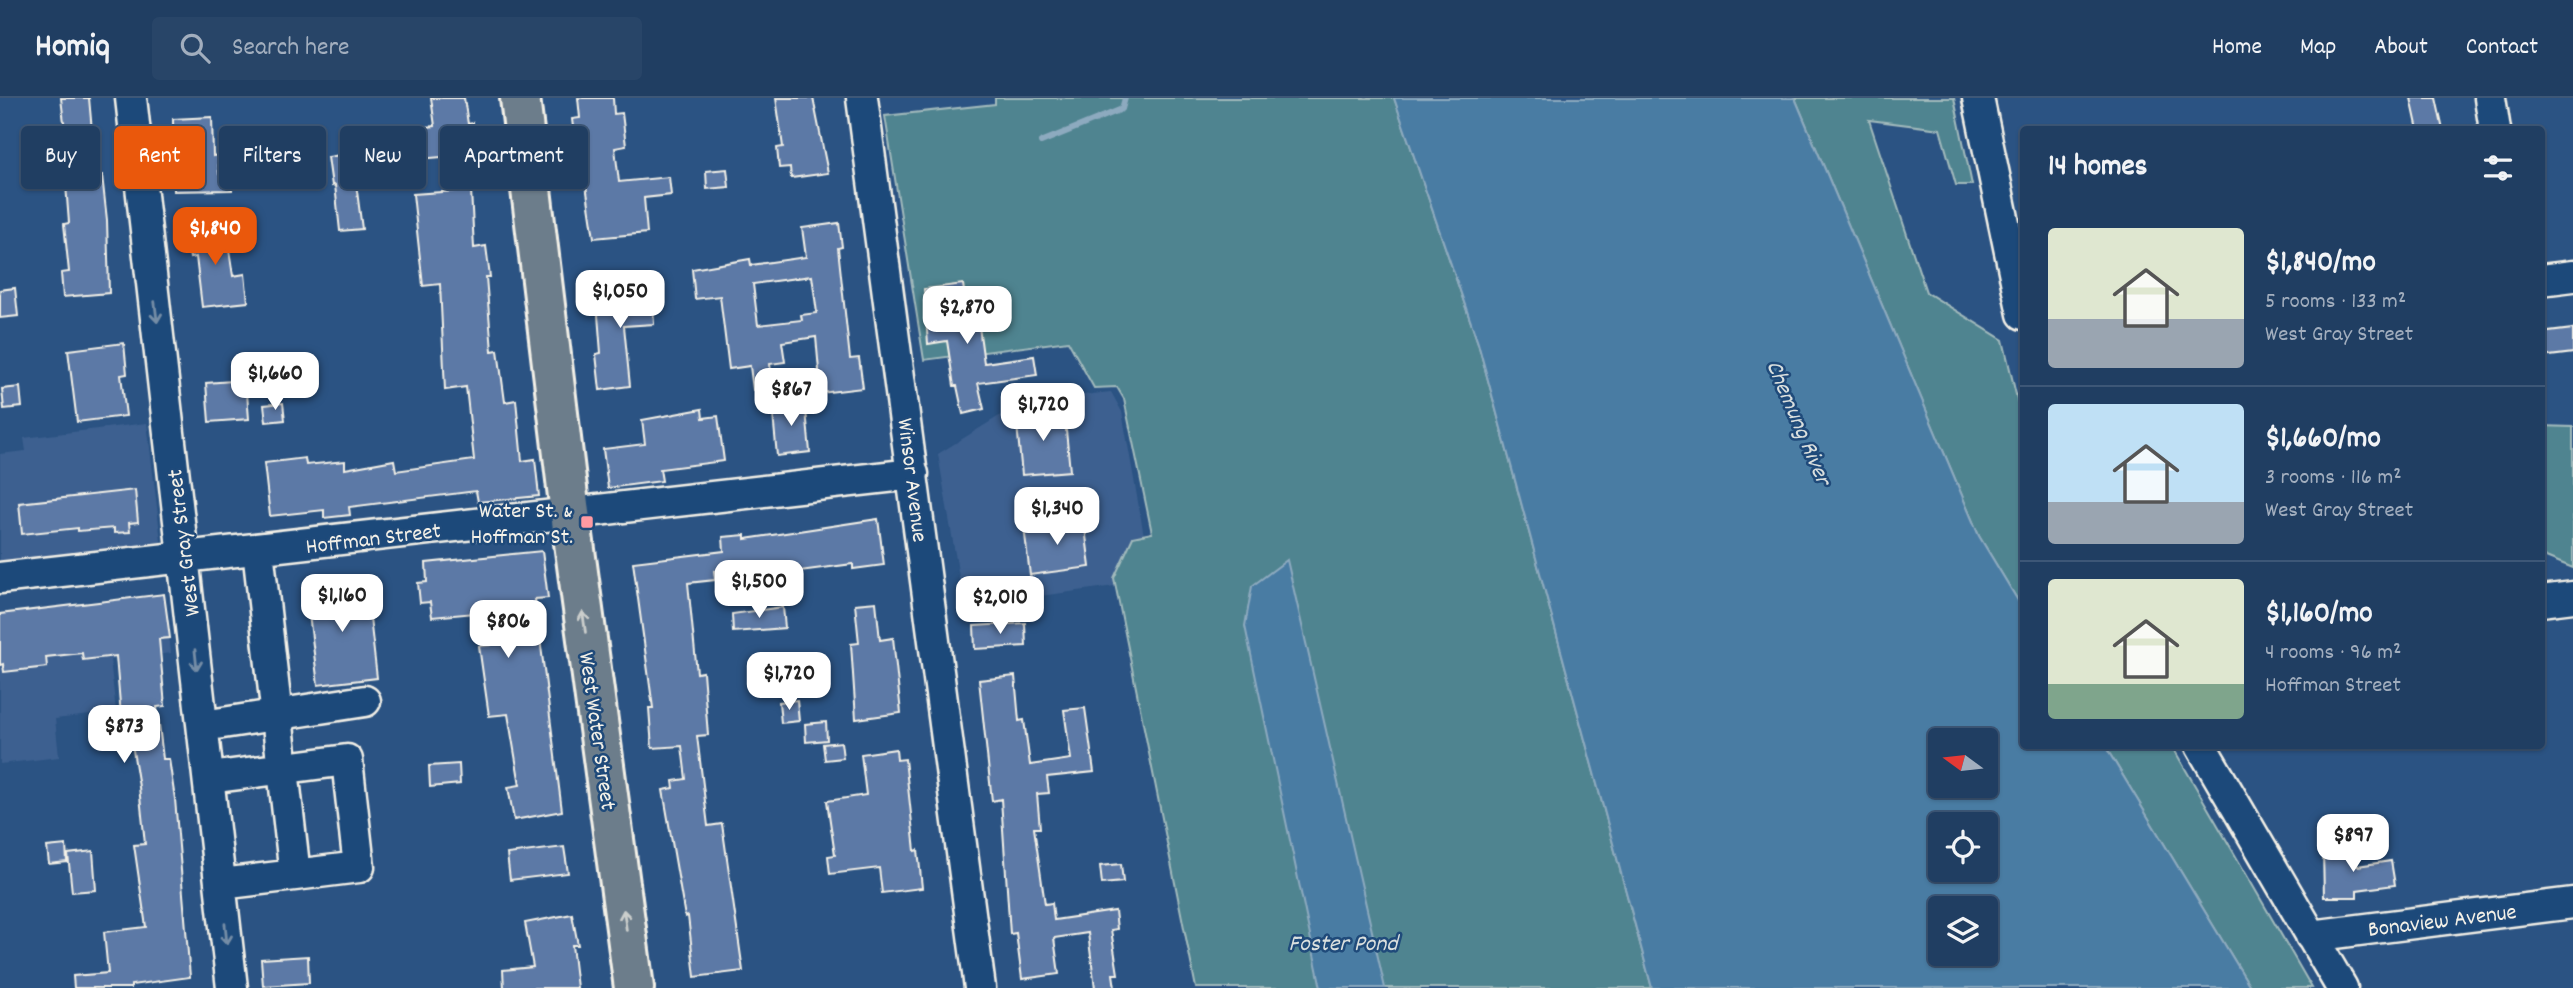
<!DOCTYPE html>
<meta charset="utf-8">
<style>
:root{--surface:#203e62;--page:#284568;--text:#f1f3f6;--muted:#a2aebe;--line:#3d5777;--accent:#ea580c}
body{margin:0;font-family:Dekko,sans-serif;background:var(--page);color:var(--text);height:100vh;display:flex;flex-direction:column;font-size:26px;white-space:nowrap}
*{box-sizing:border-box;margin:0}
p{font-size:23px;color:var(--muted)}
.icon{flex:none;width:38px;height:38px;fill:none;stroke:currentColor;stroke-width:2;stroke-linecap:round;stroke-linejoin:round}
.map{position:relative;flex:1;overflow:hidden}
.drawer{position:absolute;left:2020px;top:28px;width:525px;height:623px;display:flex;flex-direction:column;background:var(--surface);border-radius:7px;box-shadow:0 2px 5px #0004,0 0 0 2px var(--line)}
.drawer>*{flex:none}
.banner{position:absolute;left:21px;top:28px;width:665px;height:63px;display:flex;gap:14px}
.needle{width:46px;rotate:285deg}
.controls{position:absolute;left:1928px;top:630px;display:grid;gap:14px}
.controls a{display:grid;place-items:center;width:70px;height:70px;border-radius:7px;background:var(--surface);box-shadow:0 2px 5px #0004,0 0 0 2px var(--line);font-size:35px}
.price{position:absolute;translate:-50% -60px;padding:0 16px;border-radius:14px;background:#fff;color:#222;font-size:23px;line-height:46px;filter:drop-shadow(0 2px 4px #0008)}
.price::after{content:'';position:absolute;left:50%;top:42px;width:21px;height:16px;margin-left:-10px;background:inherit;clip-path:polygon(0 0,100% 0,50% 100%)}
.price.on{background:var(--accent);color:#fff}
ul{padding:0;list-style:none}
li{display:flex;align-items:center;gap:21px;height:175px;padding:0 28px}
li+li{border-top:2px solid var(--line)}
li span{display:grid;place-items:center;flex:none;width:196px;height:140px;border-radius:7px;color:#555}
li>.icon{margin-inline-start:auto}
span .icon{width:84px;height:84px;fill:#fffc;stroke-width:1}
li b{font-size:30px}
h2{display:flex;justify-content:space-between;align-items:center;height:84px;padding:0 28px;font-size:30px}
.tag{padding:0 24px;border-radius:7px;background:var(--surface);box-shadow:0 2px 5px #0004,0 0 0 2px var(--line);font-size:24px;line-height:63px}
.tag.on{background:var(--accent);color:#fff}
header{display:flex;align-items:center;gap:42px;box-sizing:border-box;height:98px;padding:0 35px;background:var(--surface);border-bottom:2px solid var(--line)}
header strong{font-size:33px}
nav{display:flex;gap:38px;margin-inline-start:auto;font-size:24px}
.search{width:490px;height:63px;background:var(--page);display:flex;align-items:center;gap:18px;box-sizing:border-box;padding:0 24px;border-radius:7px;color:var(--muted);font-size:26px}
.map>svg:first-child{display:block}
</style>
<header>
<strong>Homiq</strong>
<div class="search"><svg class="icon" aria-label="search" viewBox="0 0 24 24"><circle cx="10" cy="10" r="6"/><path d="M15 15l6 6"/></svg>Search here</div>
<nav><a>Home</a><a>Map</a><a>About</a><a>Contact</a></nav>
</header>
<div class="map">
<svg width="2573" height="890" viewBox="0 0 2573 890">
<rect width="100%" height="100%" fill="#2b5383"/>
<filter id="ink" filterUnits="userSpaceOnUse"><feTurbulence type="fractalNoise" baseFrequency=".0143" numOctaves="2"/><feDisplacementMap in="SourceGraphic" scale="14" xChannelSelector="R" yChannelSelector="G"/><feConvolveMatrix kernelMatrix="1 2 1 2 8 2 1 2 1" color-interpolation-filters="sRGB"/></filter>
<g filter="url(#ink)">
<path fill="#3e6190" d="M1111,294L1122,314L1152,483L964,508L938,356L1022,304Z
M147,325L161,444L0,463V356L26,353L24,340Z
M164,496L171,555L110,562L116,614L55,621L59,659L0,666V516Z"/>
<path fill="#508490" stroke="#a2babc" stroke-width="2" d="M995,0H1394L1478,245L1652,890H1196L1114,480L1133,439L1152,435L1124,301L1117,289L1094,290L1068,243L924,262L885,18L995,6Z
M1795,0H1954L1972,87H1956L1940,31L1869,22L1926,194L2003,242L2023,326V511L1979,438Z
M2541,328L2573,329V470L2541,457Z
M2105,648H2172L2312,890H2251Z"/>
<path fill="#487ba3" stroke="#8daabf" stroke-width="2" fill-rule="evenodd" d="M1394,0H1795L1979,438L2023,511V648H2105L2251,890H1652L1478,245ZM1941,642H1986V688H1941ZM1941,726H1986V772H1941ZM1941,810H1986V856H1941Z
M1287,462L1385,890H1321L1245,528L1252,488Z"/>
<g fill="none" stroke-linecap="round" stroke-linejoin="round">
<path stroke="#8daabf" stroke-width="6" d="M1041,44L1122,11L1125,0"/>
</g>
<path fill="#5c79a6" stroke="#f4f1e8" stroke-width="2" fill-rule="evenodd" d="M61,0H89L96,77H102L107,122L109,195L63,199L61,175L69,174L64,126L69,125L64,61L54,62L52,43L66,41Z
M431,0H464L468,26L473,25L476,56L419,61L416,30L435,28Z
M578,0H613L614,16L622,15L626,48L615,50L619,84L669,79L671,97L644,100L647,135L594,140L581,54H576L572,21L580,20Z
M776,0H813L828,75L791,80L790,69L779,70L777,50L783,49Z
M2411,0H2436L2443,32H2418Z
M212,19L213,58L218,57L219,76H232V92L174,93L173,21Z
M352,55L362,131L340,133L335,87L332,88L328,59Z
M727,71L729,89L707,91L706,73Z
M471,92L474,150L486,148L490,179H486L492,253L498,252L505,304L516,302L522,363L535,361L539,398L478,404L476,393L349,409L350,417L324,420V412L270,418L264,365L305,360L306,367L345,363V371L394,362L396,373L474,362L466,289L445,292L440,186L423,188L413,96Z
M225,125L233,178L245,176L248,204L202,209L196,159L190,160L185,131Z
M839,125L842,149L838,150L850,261L859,260L863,290L821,295L816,239L782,244L785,264L770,266L773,290L753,292L750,268L729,271L720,198L695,201L692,171L750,161L751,167L806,159L802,130ZM812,178L817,215L801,217L802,222L758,227L753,186Z
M963,186L967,216L977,214L984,265L1034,258L1037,277L978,285L984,311L963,316L957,288H954L947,243L928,246L924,191Z
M652,188L654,226L624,228L630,288L600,292L596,256L601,255L596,192Z
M15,190L18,218L0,220V192Z
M2573,231V255L2541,259V235Z
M124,245L127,276L121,277L126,318L77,324L68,252Z
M246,282L249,321L209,324L206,285Z
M20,289L22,309L4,311L2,291Z
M805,302L810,354L777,358L772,306Z
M283,305L285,322L266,324L264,307Z
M702,311L703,320L718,318L724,363L660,371L662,383L608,390L603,351L645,346L642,322Z
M1064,312L1070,373L1022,377L1016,317Z
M135,392L138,424L129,425L130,434L114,435V430L78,433V430L22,436L19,405Z
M878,421L884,467L853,471V466L792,474L794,488L771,491L768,468L714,473L715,482L688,485L697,575L703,574L708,637L697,638L708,728L722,726L743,873L695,879L688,818L685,819L663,692L674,690L673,683L686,681L682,648L652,650L649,610H653L633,464L724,453L723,439L745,437V441Z
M1084,422L1090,469L1030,477L1024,429Z
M542,453L548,500L535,501L562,713L514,722L508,689L520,687L508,616L489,618L479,548L491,547L486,514L432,519L430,504L420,505L418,485L427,484L426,465Z
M366,485L377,580L318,587L306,493Z
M164,496L170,540L159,541L165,608L157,609L163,661H169L175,701L190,879L131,887V890H74L73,878L108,875L104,834L146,829L134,747L145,746L139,689L132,646H127L125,630H122L116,558L83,562L82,555L46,559L47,569L4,574L3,566L0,567V516Z
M876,504L880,542L893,540L901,615L856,621L851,546L859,545L855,506Z
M783,509L785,530L733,534L732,516Z
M1025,525L1026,548L975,551L974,528Z
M1015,578L1019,623L1024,622L1030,667L1071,661L1064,612L1085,610L1094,674L1047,679L1049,695L1037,696L1040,730H1034L1045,806L1052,805L1054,822L1115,813L1117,831L1111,832L1118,876H1113L1115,890H1095L1088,835L1054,840L1059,876L1022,881L1016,835L1010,836L1001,701L992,703L979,582Z
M797,602L799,623L781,625L779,604Z
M826,624L827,642L806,644L805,626Z
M841,644L843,660L825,662L823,646Z
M896,651L897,662L905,661L915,753L918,752L922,790L882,795L879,770L830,776L828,758L835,757L827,703L866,697L861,656Z
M459,666L460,686L430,689L429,668Z
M66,747L67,764L49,766L47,749Z
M564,749L568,775L510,782L507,756Z
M2356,751L2357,768L2391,763L2395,787L2357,792V799H2324L2323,752Z
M93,753L96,792L72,794L68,756Z
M1121,766L1123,784L1102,786L1100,768Z
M572,816L578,847H572L577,890H504L503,872L533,869L525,825Z
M308,858L309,885L263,888L261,861Z"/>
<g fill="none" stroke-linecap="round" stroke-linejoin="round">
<defs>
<path id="minor" d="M131,0L232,890
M862,0L980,890
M1978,0L2023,216
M2490,0L2495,32
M2541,182L2573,178
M0,480L913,376
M2541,503L2573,499
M203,628L365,603
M2201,648L2342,890
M209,680L347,662L359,769L295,777
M221,786L295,777L258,452
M2311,838L2573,805"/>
<path id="major" d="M520,0L570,415L634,890"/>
</defs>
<use href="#minor" stroke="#f4f1e8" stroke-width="35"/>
<use href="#major" stroke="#f4f1e8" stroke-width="44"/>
<use href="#minor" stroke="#1f4a7a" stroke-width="30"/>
<use href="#major" stroke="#6c7d8b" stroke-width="38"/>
</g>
<defs><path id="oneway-shaft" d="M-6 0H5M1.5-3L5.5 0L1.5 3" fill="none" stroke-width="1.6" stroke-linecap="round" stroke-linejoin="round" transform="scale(1.75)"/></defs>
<g stroke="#748da6">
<use href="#oneway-shaft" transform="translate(156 214) rotate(83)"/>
<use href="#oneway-shaft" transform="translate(196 562) rotate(84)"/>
<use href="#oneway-shaft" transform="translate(226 836) rotate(84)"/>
</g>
<g stroke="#cbcecc">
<use href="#oneway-shaft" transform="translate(584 524) rotate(-98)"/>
<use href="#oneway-shaft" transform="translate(625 822) rotate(-98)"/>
</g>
</g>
<rect fill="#ff9aa2" stroke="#1f4a7a" stroke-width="2.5" x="580" y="417" width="14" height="14" rx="3.5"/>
<g text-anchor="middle" stroke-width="5" stroke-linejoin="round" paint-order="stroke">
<g font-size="23" fill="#f4f1e8" stroke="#1f4a7a">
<text transform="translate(914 382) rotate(83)" y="8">Winsor Avenue</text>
<text transform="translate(373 439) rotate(-7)" y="8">Hoffman Street</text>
<text transform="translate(182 445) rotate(-97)" y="8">West Gray Street</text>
<text transform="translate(599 633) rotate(82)" y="8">West Water Street</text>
<text transform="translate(2442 821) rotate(-7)" y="8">Bonaview Avenue</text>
</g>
<g font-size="23" fill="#f4f1e8" stroke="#1f4a7a" text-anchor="end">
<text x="573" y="419">Water St. &amp;<tspan x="573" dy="26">Hoffman St.</tspan></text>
</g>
<g font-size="24" font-style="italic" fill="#dadfde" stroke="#1f4a7a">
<text transform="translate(1800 324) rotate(67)" y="8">Chemung River</text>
<text x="1343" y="852">Foster Pond</text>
</g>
</g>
</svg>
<div class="controls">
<a><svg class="needle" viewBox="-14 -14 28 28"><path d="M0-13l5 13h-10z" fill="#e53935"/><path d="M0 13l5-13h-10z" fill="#a2aebe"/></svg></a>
<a><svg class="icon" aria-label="locate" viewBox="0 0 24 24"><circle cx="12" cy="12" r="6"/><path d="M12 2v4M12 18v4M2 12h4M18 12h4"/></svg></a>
<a><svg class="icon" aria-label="layers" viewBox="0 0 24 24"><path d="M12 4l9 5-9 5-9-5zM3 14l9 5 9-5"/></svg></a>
</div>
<b class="price on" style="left:215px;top:169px">$1,840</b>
<b class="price" style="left:620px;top:232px">$1,050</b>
<b class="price" style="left:967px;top:248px">$2,870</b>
<b class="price" style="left:275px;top:314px">$1,660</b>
<b class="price" style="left:791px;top:330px">$867</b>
<b class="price" style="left:1043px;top:345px">$1,720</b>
<b class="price" style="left:1057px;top:449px">$1,340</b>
<b class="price" style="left:759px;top:522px">$1,500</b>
<b class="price" style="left:342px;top:536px">$1,160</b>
<b class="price" style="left:1000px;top:538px">$2,010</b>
<b class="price" style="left:508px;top:562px">$806</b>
<b class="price" style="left:789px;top:614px">$1,720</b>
<b class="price" style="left:124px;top:667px">$873</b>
<b class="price" style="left:2353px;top:776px">$897</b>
<div class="banner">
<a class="tag">Buy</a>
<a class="tag on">Rent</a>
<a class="tag">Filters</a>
<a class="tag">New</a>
<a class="tag">Apartment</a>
</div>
<section class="drawer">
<h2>14 homes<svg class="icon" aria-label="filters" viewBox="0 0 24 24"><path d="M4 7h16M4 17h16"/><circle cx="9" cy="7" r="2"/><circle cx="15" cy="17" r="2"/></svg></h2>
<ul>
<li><span style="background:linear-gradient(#dfe7d0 65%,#9aa5b1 0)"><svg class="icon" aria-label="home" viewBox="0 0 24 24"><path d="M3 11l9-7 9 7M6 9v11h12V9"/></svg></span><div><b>$1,840/mo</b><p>5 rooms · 133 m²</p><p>West Gray Street</p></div></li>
<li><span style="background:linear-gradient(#bfe0f5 70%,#9aa5b1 0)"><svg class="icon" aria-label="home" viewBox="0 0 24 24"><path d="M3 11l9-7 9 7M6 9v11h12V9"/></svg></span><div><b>$1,660/mo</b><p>3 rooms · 116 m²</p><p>West Gray Street</p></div></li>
<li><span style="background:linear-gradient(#dfe7d0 75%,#7fa58c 0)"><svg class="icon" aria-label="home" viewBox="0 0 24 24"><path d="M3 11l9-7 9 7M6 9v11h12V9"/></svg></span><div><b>$1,160/mo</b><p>4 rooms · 96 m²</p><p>Hoffman Street</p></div></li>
</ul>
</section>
</div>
